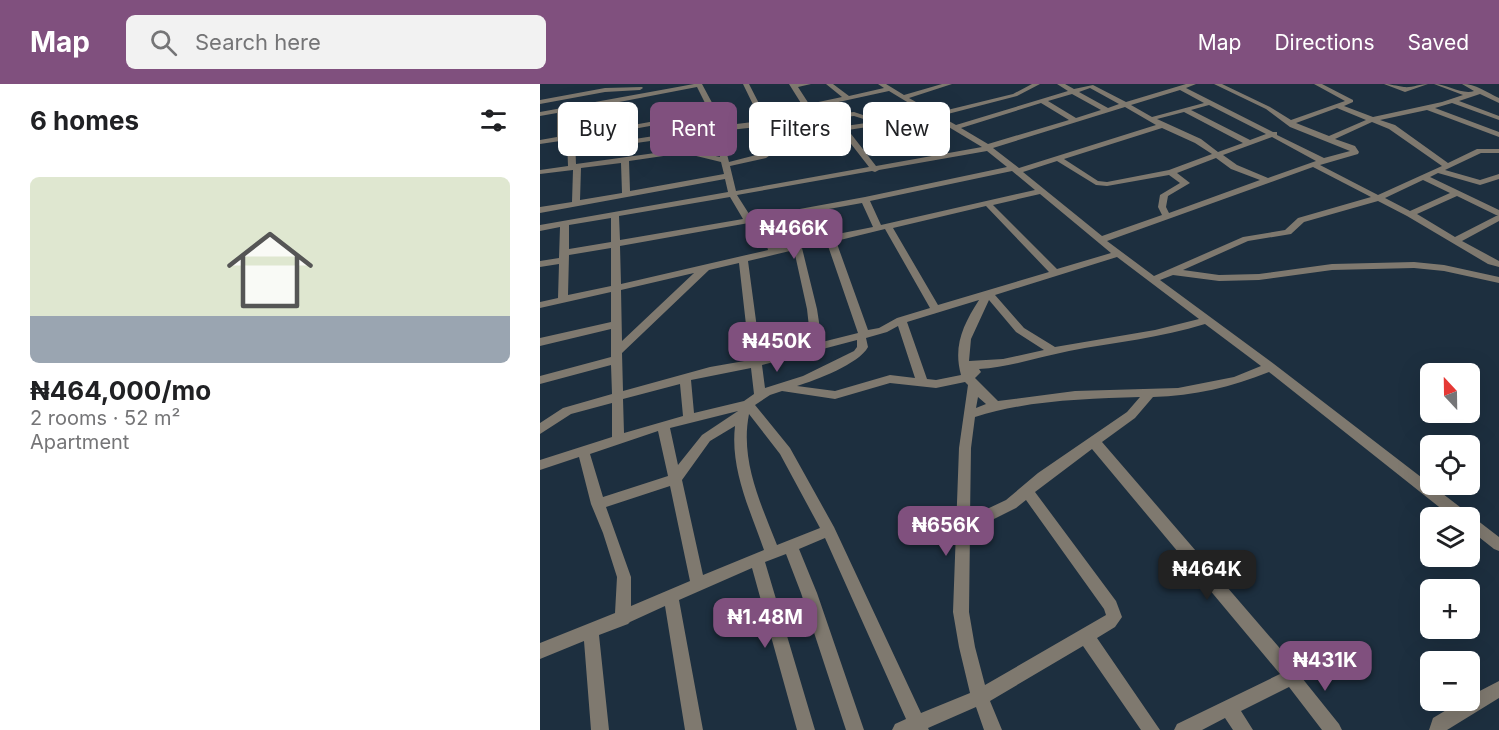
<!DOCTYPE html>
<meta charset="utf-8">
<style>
:root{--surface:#fff;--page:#f2f2f2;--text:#202124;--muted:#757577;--line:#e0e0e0;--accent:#80507e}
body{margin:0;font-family:Inter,sans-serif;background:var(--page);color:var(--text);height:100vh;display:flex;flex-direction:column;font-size:22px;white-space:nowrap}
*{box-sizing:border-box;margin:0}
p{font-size:20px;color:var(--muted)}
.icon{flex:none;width:33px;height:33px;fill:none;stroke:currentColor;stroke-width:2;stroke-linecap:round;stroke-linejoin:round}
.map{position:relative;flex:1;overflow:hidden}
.details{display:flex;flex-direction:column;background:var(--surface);width:540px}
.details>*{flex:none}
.banner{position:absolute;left:18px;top:18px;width:570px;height:54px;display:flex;gap:12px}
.needle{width:39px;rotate:338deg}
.tools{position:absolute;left:880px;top:279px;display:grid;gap:12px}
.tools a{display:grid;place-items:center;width:60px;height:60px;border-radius:9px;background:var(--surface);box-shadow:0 6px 24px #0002;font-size:30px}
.price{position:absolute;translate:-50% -51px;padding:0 14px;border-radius:12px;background:var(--accent);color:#fff;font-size:20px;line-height:39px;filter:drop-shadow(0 2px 3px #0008)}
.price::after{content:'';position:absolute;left:50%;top:36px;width:18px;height:14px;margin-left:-9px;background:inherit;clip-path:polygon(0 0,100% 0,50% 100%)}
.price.active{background:#222;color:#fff}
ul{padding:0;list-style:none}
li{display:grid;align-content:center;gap:12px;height:318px;padding:0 30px}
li+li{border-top:2px solid var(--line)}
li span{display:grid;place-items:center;height:186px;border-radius:9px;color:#555}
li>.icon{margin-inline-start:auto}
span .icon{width:108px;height:108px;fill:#fffc;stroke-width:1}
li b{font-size:26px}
h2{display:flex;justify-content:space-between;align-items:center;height:72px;padding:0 30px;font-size:26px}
.chip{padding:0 21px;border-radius:9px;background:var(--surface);box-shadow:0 6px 24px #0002;font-size:21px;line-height:54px}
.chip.active{background:var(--accent);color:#fff}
header{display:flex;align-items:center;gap:36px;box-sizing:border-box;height:84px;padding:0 30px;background:var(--accent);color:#fff}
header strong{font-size:28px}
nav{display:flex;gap:33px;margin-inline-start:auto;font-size:21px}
.search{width:420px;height:54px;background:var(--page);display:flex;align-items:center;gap:15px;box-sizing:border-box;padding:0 21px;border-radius:9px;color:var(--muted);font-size:22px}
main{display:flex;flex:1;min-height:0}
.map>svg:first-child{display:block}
</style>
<header>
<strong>Map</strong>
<div class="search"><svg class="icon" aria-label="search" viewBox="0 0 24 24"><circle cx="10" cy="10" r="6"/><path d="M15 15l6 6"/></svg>Search here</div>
<nav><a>Map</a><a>Directions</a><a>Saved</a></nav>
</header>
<main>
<section class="details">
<h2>6 homes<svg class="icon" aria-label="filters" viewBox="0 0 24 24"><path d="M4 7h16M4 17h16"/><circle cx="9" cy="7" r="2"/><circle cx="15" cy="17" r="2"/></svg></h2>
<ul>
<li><span style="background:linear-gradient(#dfe7d0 75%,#9aa5b1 0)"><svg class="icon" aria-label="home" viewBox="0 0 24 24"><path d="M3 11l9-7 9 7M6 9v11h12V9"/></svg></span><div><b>₦464,000/mo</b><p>2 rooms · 52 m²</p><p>Apartment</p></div></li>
</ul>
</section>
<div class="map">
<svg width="959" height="646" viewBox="0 0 959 646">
<rect width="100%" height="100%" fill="#1d2f3f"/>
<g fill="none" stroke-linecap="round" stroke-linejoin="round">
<path fill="#7f796f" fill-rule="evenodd" d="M154,0H162L177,28L180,42L221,37L203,0H209L228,37L314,28L341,37L387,30L349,7L271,24L275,29L271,31L264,24L249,0H271L258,3L269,20L302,13L286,0H293L309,12L344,4L338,0H346L364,11L402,0H412L369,14L395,29L473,10L492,0H500L477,12L400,32L416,41L528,7L517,0H525L534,5L553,1L586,18L646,0H656L646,4L733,48H737V51L784,74L810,67L750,43L726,25L674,0H682L730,23L751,36L805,17L774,0H782L813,16V18L804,22L833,33L902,18L923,11L894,0C907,0 922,11 934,7L922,0C936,0 946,8 959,14V19L940,10L919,17L959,32V36L912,19L895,24L959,48V53L887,26L840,36L855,41L908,79L937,65H959V69H941L905,86L940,96L959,90V95L940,101L898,89L890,93L959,126V137L922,157L959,177V183L948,180L867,132L838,117L764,138L751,150L708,157L643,186L679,191L719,190L792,180L874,178L904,181L959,193V199L904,187L874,184L792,186L719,196L679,197L633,191L620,196L734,280L959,453V467L954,465L930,446V434H913L729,288C692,303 654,312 613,313L595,334L562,358L756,583L758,589L799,640L802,646H782L749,603L701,627L713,646H693L685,634L662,646H634L637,640L740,590L552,365L495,408L576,517L582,533L575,543L557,554L620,646H601L543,562L450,617L462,646H444L436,623L388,644L389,646H352L355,640L366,635L285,454L259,465L277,509L324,646H306L261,509L246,470L225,478L275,646H257L212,484L139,516L163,646H145L125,522L90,538L88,540L59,551L69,646H51L44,557L0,575V559L75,529L77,493L63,449L51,420L39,373L0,386V376L72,353V319L31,330L0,350V339L23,324L72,310L71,281L0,300V292L71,273V245L0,262V254L71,238V208L0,224V218L18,214L19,180L0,183V177L19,174L20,143L0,147V141L188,108L185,95L0,129V123L32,118L33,86L0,90V86L28,82L27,56L0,60V56L17,53V29L0,32V28ZM157,3L169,27L77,44L74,19ZM550,4L579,20L568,24L539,8ZM640,6L664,19L612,33L591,21ZM532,10L561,26L536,34L508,17ZM501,19L529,36L448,60L421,44ZM67,20L69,44L25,52L24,28ZM669,21L726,50L710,56L651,26ZM585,23L616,41L479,84L453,64ZM797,24L826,36L789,52L756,39ZM644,28L703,59L678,68L661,55L617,35ZM170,31L173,43L75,58L71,60L75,62L174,48L180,73L144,65L36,80L35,55L70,49L71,54H74L78,52L77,48ZM314,32L333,38L250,50L220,70L189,78L181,47ZM392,33L442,63L336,82L308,46ZM832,38L849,45L902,82L838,111L780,81L818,70L819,68L815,62L795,55ZM622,44L655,59L672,70L629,86L567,98L558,97L524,75ZM301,47L329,83L196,107L190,82L226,74L255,54ZM732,53L776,77L728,94L697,81L683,71ZM447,67L467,83L325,113L227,131L223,129L211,133L197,111L332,87L335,88L339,86ZM144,69L181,78L184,90L90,107L89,77ZM676,74L691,85L720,96L629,129L626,123L628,112L650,99L637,89ZM517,77L556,101L567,102L629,91L640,99L620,111L618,123L622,131L562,152L483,88ZM81,79L82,109L40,116L41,84ZM773,83L831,113L758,134L745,146L703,153L614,192L567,157ZM472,87L495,106L341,141L330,117ZM883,96L910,109L870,127L845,114ZM500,110L571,169L517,185L453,121ZM917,112L956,131H958L915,153L877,130ZM190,113L203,135L80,156L79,132ZM322,119L333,143L257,158L237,164L228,136ZM446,122L509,188L398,221L353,144ZM71,134V158L29,165V141ZM220,137L228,166L81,200L80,162ZM345,145L390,224L357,234L339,244L328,246L296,157ZM287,159L318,249L282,258L277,225L262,164ZM71,164V202L28,211L29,171ZM254,166L267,225L271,261L221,274L208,177ZM577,173L659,235L615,246L515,263L484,244L455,211ZM199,179L210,276L170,283L83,307L82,269L169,186ZM154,189L82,257L81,206ZM439,216C423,241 413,262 421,291L396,296L387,295L367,238ZM449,216L476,248L504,266L463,275L429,277L431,255ZM665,240L721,282L694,293L638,304L535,307L458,317L435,294L441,288L439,285C470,283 499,273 529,267C575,258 621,254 665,240ZM358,242L375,294L350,291L295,307L257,302C276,296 319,280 328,263L326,254L347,248ZM317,256V263L314,267L263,292L225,304L222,281ZM211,284L214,310L204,317L154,329L151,296ZM425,298L428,301L419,364L413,528L419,563L430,609L381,629L294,443L250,364L215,321L230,311L242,307L295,315L350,299L396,304ZM140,300L143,332L84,349L83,315ZM438,313L446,320L436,324ZM600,313L587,328L498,389L466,416L430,433L431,364L435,333C488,316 545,315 600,313ZM198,327L162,351L138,381L130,344ZM209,330L240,370L280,444L237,461C220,418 200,376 209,330ZM195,342C190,385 210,426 224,466L163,491L142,396L170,357ZM118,347L128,392L63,413L50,370ZM130,402L150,497L91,522V493L66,423ZM486,416L564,525L566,531L445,601L435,563L429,528L430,447L476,424Z
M844,0C851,0 856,2 864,3C871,4 880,0 888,0L865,8Z
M102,3L103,4L100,6L65,8L0,20V16L65,4Z
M959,597V614L907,646H889L893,634L923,616H930V612Z"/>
</g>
</svg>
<div class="tools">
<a><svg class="needle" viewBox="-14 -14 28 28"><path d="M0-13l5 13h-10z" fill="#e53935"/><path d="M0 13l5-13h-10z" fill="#757577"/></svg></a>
<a><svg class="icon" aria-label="locate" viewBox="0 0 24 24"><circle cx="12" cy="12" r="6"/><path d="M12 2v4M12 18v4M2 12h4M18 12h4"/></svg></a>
<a><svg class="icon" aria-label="layers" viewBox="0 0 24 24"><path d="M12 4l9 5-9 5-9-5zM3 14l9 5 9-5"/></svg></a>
<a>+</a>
<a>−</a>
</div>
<b class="price" style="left:254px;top:176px">₦466K</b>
<b class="price" style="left:237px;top:289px">₦450K</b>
<b class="price" style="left:406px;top:473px">₦656K</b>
<b class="price active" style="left:667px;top:517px">₦464K</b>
<b class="price" style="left:225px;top:565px">₦1.48M</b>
<b class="price" style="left:785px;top:608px">₦431K</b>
<div class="banner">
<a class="chip">Buy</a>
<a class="chip active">Rent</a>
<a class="chip">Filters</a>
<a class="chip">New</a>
</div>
</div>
</main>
